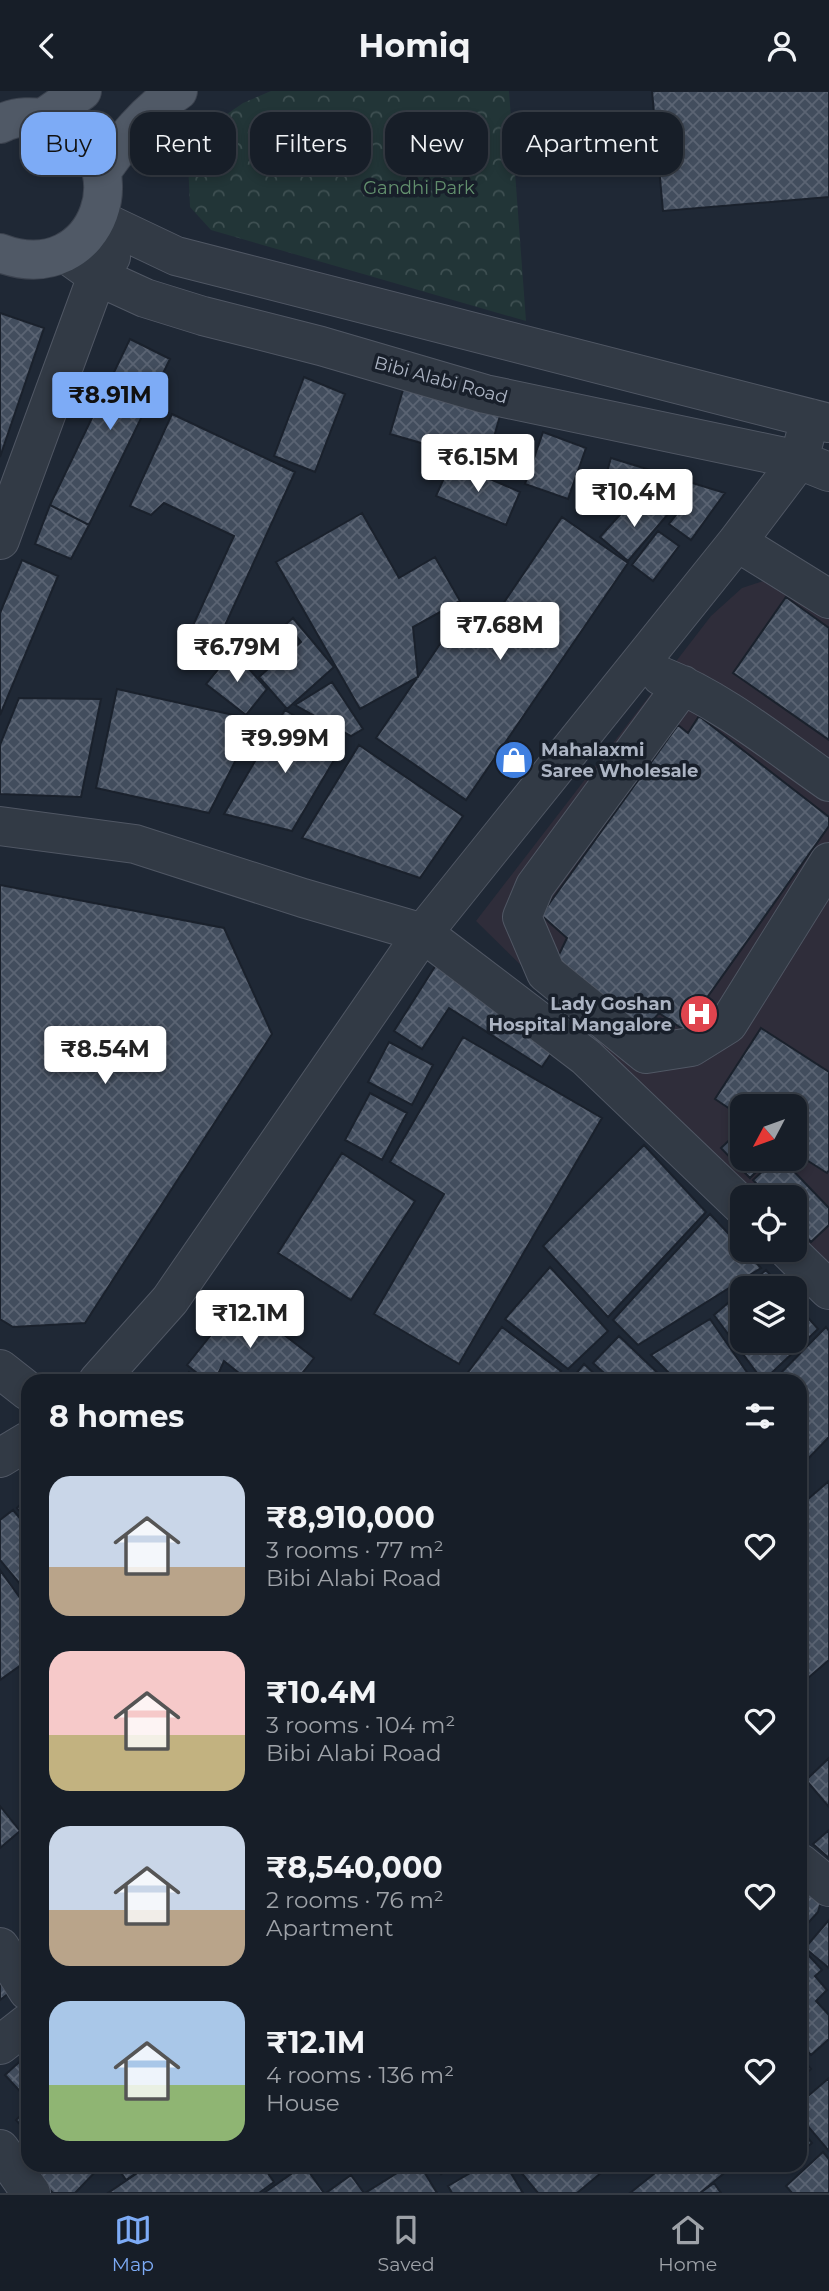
<!DOCTYPE html>
<meta charset="utf-8">
<style>
:root{--surface:#171e28;--page:#202730;--text:#f1f3f6;--muted:#9ea2a8;--line:#363c45;--accent:#7dabf6}
body{margin:0;font-family:Montserrat,sans-serif;background:var(--page);color:var(--text);height:100vh;display:flex;flex-direction:column;font-size:26px;white-space:nowrap}
*{box-sizing:border-box;margin:0}
p{font-size:23px;color:var(--muted)}
.icon{flex:none;width:38px;height:38px;fill:none;stroke:currentColor;stroke-width:2;stroke-linecap:round;stroke-linejoin:round}
.map{position:relative;flex:1;overflow:hidden}
.side{position:absolute;left:21px;top:1283px;width:786px;height:798px;display:flex;flex-direction:column;background:var(--surface);border-radius:21px;box-shadow:0 4px 10px #0003,0 0 0 2px var(--line)}
.side>*{flex:none}
.guide{position:absolute;left:21px;top:21px;width:788px;height:63px;display:flex;gap:14px}
.needle{width:46px;rotate:229deg}
.buttons{position:absolute;left:730px;top:1003px;display:grid;gap:14px}
.buttons a{display:grid;place-items:center;width:77px;height:77px;border-radius:14px;background:var(--surface);box-shadow:0 4px 10px #0003,0 0 0 2px var(--line);font-size:35px}
.price{position:absolute;translate:-50% -60px;padding:0 16px;border-radius:7px;background:#fff;color:#222;font-size:23px;line-height:46px;filter:drop-shadow(0 2px 4px #0008)}
.price::after{content:'';position:absolute;left:50%;top:42px;width:21px;height:16px;margin-left:-10px;background:inherit;clip-path:polygon(0 0,100% 0,50% 100%)}
.price.selected{background:var(--accent);color:#111}
ul{padding:0;list-style:none}
li{display:flex;align-items:center;gap:21px;height:175px;padding:0 28px}
li span{display:grid;place-items:center;flex:none;width:196px;height:140px;border-radius:21px;color:#555}
li>.icon{margin-inline-start:auto}
span .icon{width:84px;height:84px;fill:#fffc;stroke-width:1}
li b{font-size:30px}
h2{display:flex;justify-content:space-between;align-items:center;height:84px;padding:0 28px;font-size:30px}
.chip{padding:0 24px;border-radius:21px;background:var(--surface);box-shadow:0 4px 10px #0003,0 0 0 2px var(--line);font-size:24px;line-height:63px}
.chip.selected{background:var(--accent);color:#111}
header{display:flex;justify-content:space-between;align-items:center;height:91px;padding:0 28px;background:var(--surface);font-size:32px;font-weight:700}
.dock{display:flex;justify-content:space-around;align-items:center;height:98px;border-top:2px solid var(--line);background:var(--surface);font-size:19px;color:var(--muted)}
.dock a{display:grid;justify-items:center;gap:4px}
.dock .selected{color:var(--accent)}
.map>svg:first-child{display:block}
</style>
<header><svg class="icon" aria-label="back" viewBox="0 0 24 24"><path d="M15 5l-7 7 7 7"/></svg>Homiq<svg class="icon" aria-label="person" viewBox="0 0 24 24"><circle cx="12" cy="8" r="4"/><path d="M4 21q1-7 8-7t8 7"/></svg></header>
<div class="map">
<svg width="829" height="2102" viewBox="0 0 829 2102">
<defs>
<pattern id="park-crowns" width="20" height="18" patternUnits="userSpaceOnUse" patternTransform="scale(1.75)"><rect width="20" height="18" fill="#223537"/><path d="M2 6a3 3 0 1 1 6 0M12 15a3 3 0 1 1 6 0" fill="none" stroke="#3f5052"/></pattern>
<pattern id="building-cross-hatch" width="8" height="8" patternUnits="userSpaceOnUse" patternTransform="scale(1.75)"><rect width="8" height="8" fill="#424d5d"/><path d="M0 0l8 8M0 8l8-8" fill="none" stroke="#5b6473"/></pattern>
</defs>
<rect width="100%" height="100%" fill="#1f2835"/>
<path fill="#2f2d3a" fill-rule="evenodd" d="M778,485L829,526V1178L795,1144L794,1106H756L476,830L711,525L742,497ZM742,1015H794V1068H742Z"/>
<path fill="url(#park-crowns)" d="M271,0H509L526,230L211,139L190,116L188,71L204,39L243,12Z"/>
<path fill="url(#building-cross-hatch)" stroke="#1a212c" stroke-width="2" d="M652,0H829V106L663,120Z
M0,222L44,237L0,366Z
M130,248L170,268L89,434L50,414Z
M304,286L345,303L315,381L274,365Z
M405,292L501,321L487,371L390,343Z
M172,323L295,381L206,576L179,565L234,445L164,412L151,424L130,415Z
M543,341L586,357L568,408L525,393Z
M611,367L725,402L691,449L669,433L682,416L604,391Z
M451,371L520,401L506,434L436,405Z
M651,408L668,423L628,470L600,446L626,417L636,425Z
M50,414L89,434L71,468L35,453Z
M362,422L399,487L435,466L460,510L413,536L418,586L360,618L276,471Z
M562,426L628,472L466,709L376,647L466,515L490,532Z
M658,440L679,455L653,490L632,474Z
M22,469L58,485L0,624V522Z
M786,506L829,537V649L733,582Z
M293,527L334,576L287,618L259,586L268,578L253,561L268,548L284,566L301,551L286,533Z
M233,560L267,598L246,624L206,593Z
M332,591L363,638L351,645L295,614Z
M117,598L256,629L209,722L96,697Z
M19,607L101,608L81,706L0,703V654Z
M285,619L343,654L292,740L224,723Z
M699,625L829,726V735L684,939L659,922L641,943L553,876L567,847L541,824L678,634L688,642Z
M359,654L463,725L420,787L302,747Z
M0,794L224,837L272,943L85,1232L13,1236L0,1228Z
M436,874L558,952L542,976L449,917L422,958L394,940Z
M761,937L829,981V1079L827,1082L794,1061V1015H742V1026L715,1008Z
M463,946L602,1027L459,1273L374,1223L444,1103L390,1071Z
M389,951L433,974L412,1014L368,991Z
M370,1002L407,1022L382,1069L345,1049Z
M742,1037V1068H769L750,1087L721,1057Z
M644,1054L706,1121L608,1226L543,1155Z
M342,1062L415,1110L351,1209L278,1162Z
M776,1068H782L829,1117V1134L811,1151L794,1133V1106H769L753,1089Z
M710,1123L761,1177L638,1254L613,1229Z
M550,1176L608,1240L568,1278L505,1228Z
M766,1179L782,1197H745Z
M742,1200V1250H794V1211L818,1238L763,1290L714,1224Z
M239,1209L314,1267L300,1285L291,1282L285,1290H249L224,1270L215,1290H207L187,1274Z
M710,1228L753,1290H677L651,1264Z
M502,1236L561,1280L553,1290L463,1288Z
M826,1236L829,1240V1346L800,1376V1290H773Z
M619,1245L666,1290H613L593,1272Z
M584,1273L602,1290H570Z
M189,1281L202,1290H183Z
M829,1390V1569L801,1593L800,1415Z
M28,1406V1429L17,1417Z
M13,1419L28,1437V1497L25,1499L0,1469V1429Z
M0,1479L28,1518V1569L0,1589Z
M829,1667V1716L806,1689Z
M0,1715L20,1740L0,1757Z
M829,1739V1767L813,1753Z
M800,1787L822,1807L818,1821L800,1841Z
M829,1829V1877L805,1857Z
M801,1856L822,1879L815,1885L827,1899L816,1910L829,1924V1948L811,1964L800,1952Z
M0,1891L9,1902L0,1909Z
M28,1963V2009L5,1984Z
M800,1966L811,1978L800,1988Z
M829,1987V2060L800,2026V2012Z
M28,2018V2042L16,2029Z
M800,2038L812,2052L800,2062Z
M823,2061L829,2068V2102H792L786,2095Z
M26,2074H96L99,2077L75,2102H53Z
M116,2074H148L126,2089Z
M149,2074H262L274,2091L259,2102H108Z
M304,2074L324,2102H264Z
M328,2074H346L335,2082Z
M410,2074H420L437,2102H365Z
M434,2074H453L441,2083Z
M484,2074H506L523,2102H452L448,2095Z
M515,2074H607L608,2076L577,2102H538Z
M665,2074H734L700,2102H630Z
M351,2084L364,2102H326Z
M714,2092L721,2102H700Z"/>
<g fill="none" stroke-linecap="round" stroke-linejoin="round">
<defs>
<path id="minor" d="M98,128L176,165L829,332
M65,162L97,185L145,207L203,225L321,255L485,303L799,369L829,381
M0,449L97,185L111,166
M737,451L829,508
M661,585C722,609 776,654 829,691
M683,594L535,795L522,826L546,882L646,963L691,956L728,933L829,771
M0,735L135,753L303,807L423,842L586,966L742,1115
M787,1158L829,1199
M0,1278L28,1300
M98,1290L170,1209L423,842L737,451L799,369L810,327
M0,1367L28,1350
M800,1772L829,1796
M0,1856L28,1900
M0,1954L28,1932
M0,2058L31,2102"/>
<path id="major" d="M43,27L82,0
M0,33C16,25 35,24 52,30C145,60 101,200 0,162
M102,80C124,49 145,21 178,0"/>
</defs>
<use href="#minor" stroke="#505764" stroke-width="40"/>
<use href="#major" stroke="#3c434f" stroke-width="40"/>
<use href="#minor" stroke="#323a45" stroke-width="38"/>
<use href="#major" stroke="#505966" stroke-width="38"/>
</g>
<defs>
<symbol id="shop-disc" viewBox="-11 -11 22 22"><circle r="9.5" fill="#3f7fe0" stroke="#181f2a"/><path d="M-5-2.5h2.3a2.7 3.5 0 0 1 5.4 0H5L5.5 6h-11ZM-1.5-2.5h3a1.5 2.3 0 0 0-3 0Z" fill="#fff"/></symbol>
<symbol id="hospital-disc" viewBox="-11 -11 22 22"><circle r="9.5" fill="#e0444e" stroke="#181f2a"/><path d="M-5-5h3v3.5h4V-5h3V5h-3V1.5h-4V5h-3Z" fill="#fff"/></symbol>
</defs>
<g fill-rule="evenodd">
<use href="#shop-disc" x="492" y="647" width="44" height="44"/>
<use href="#hospital-disc" x="677" y="901" width="44" height="44"/>
</g>
<g text-anchor="middle" stroke-width="7" stroke-linejoin="round" paint-order="stroke">
<g font-size="18" fill="#64926f" stroke="#181f2a">
<text x="419" y="103">Gandhi Park</text>
</g>
<g font-size="18" fill="#acb4c3" stroke="#181f2a">
<text transform="translate(441 289) rotate(15)" y="6">Bibi Alabi Road</text>
</g>
<g font-size="18" font-weight="bold" fill="#acb4c3" stroke="#181f2a" text-anchor="start">
<text x="541" y="665">Mahalaxmi<tspan x="541" dy="21">Saree Wholesale</tspan></text>
<text x="672" y="919" text-anchor="end">Lady Goshan<tspan x="672" dy="21">Hospital Mangalore</tspan></text>
</g>
</g>
</svg>
<div class="buttons">
<a><svg class="needle" viewBox="-14 -14 28 28"><path d="M0-13l5 13h-10z" fill="#e53935"/><path d="M0 13l5-13h-10z" fill="#9ea2a8"/></svg></a>
<a><svg class="icon" aria-label="locate" viewBox="0 0 24 24"><circle cx="12" cy="12" r="6"/><path d="M12 2v4M12 18v4M2 12h4M18 12h4"/></svg></a>
<a><svg class="icon" aria-label="layers" viewBox="0 0 24 24"><path d="M12 4l9 5-9 5-9-5zM3 14l9 5 9-5"/></svg></a>
</div>
<b class="price selected" style="left:110px;top:341px">₹8.91M</b>
<b class="price" style="left:478px;top:403px">₹6.15M</b>
<b class="price" style="left:634px;top:438px">₹10.4M</b>
<b class="price" style="left:500px;top:571px">₹7.68M</b>
<b class="price" style="left:237px;top:593px">₹6.79M</b>
<b class="price" style="left:285px;top:684px">₹9.99M</b>
<b class="price" style="left:105px;top:995px">₹8.54M</b>
<b class="price" style="left:250px;top:1259px">₹12.1M</b>
<div class="guide">
<a class="chip selected">Buy</a>
<a class="chip">Rent</a>
<a class="chip">Filters</a>
<a class="chip">New</a>
<a class="chip">Apartment</a>
</div>
<section class="side">
<h2>8 homes<svg class="icon" aria-label="filters" viewBox="0 0 24 24"><path d="M4 7h16M4 17h16"/><circle cx="9" cy="7" r="2"/><circle cx="15" cy="17" r="2"/></svg></h2>
<ul>
<li><span style="background:linear-gradient(#c9d6e8 65%,#b9a48a 0)"><svg class="icon" aria-label="home" viewBox="0 0 24 24"><path d="M3 11l9-7 9 7M6 9v11h12V9"/></svg></span><div><b>₹8,910,000</b><p>3 rooms · 77 m²</p><p>Bibi Alabi Road</p></div><svg class="icon" aria-label="heart" viewBox="0 0 24 24"><path d="M12 20l-8-8c-3-5 5-10 8-4 3-6 11-1 8 4z"/></svg></li>
<li><span style="background:linear-gradient(#f6c9c9 60%,#c2b280 0)"><svg class="icon" aria-label="home" viewBox="0 0 24 24"><path d="M3 11l9-7 9 7M6 9v11h12V9"/></svg></span><div><b>₹10.4M</b><p>3 rooms · 104 m²</p><p>Bibi Alabi Road</p></div><svg class="icon" aria-label="heart" viewBox="0 0 24 24"><path d="M12 20l-8-8c-3-5 5-10 8-4 3-6 11-1 8 4z"/></svg></li>
<li><span style="background:linear-gradient(#c9d6e8 60%,#b9a48a 0)"><svg class="icon" aria-label="home" viewBox="0 0 24 24"><path d="M3 11l9-7 9 7M6 9v11h12V9"/></svg></span><div><b>₹8,540,000</b><p>2 rooms · 76 m²</p><p>Apartment</p></div><svg class="icon" aria-label="heart" viewBox="0 0 24 24"><path d="M12 20l-8-8c-3-5 5-10 8-4 3-6 11-1 8 4z"/></svg></li>
<li><span style="background:linear-gradient(#a9c7e8 60%,#8fb573 0)"><svg class="icon" aria-label="home" viewBox="0 0 24 24"><path d="M3 11l9-7 9 7M6 9v11h12V9"/></svg></span><div><b>₹12.1M</b><p>4 rooms · 136 m²</p><p>House</p></div><svg class="icon" aria-label="heart" viewBox="0 0 24 24"><path d="M12 20l-8-8c-3-5 5-10 8-4 3-6 11-1 8 4z"/></svg></li>
</ul>
</section>
</div>
<nav class="dock">
<a class="selected"><svg class="icon" aria-label="map" viewBox="0 0 24 24"><path d="M3 6l6-2 6 2 6-2v14l-6 2-6-2-6 2zM9 4v14M15 6v14"/></svg>Map</a>
<a><svg class="icon" aria-label="saved" viewBox="0 0 24 24"><path d="M7 4h10v16l-5-4-5 4z"/></svg>Saved</a>
<a><svg class="icon" aria-label="home" viewBox="0 0 24 24"><path d="M3 11l9-7 9 7M6 9v11h12V9"/></svg>Home</a>
</nav>
